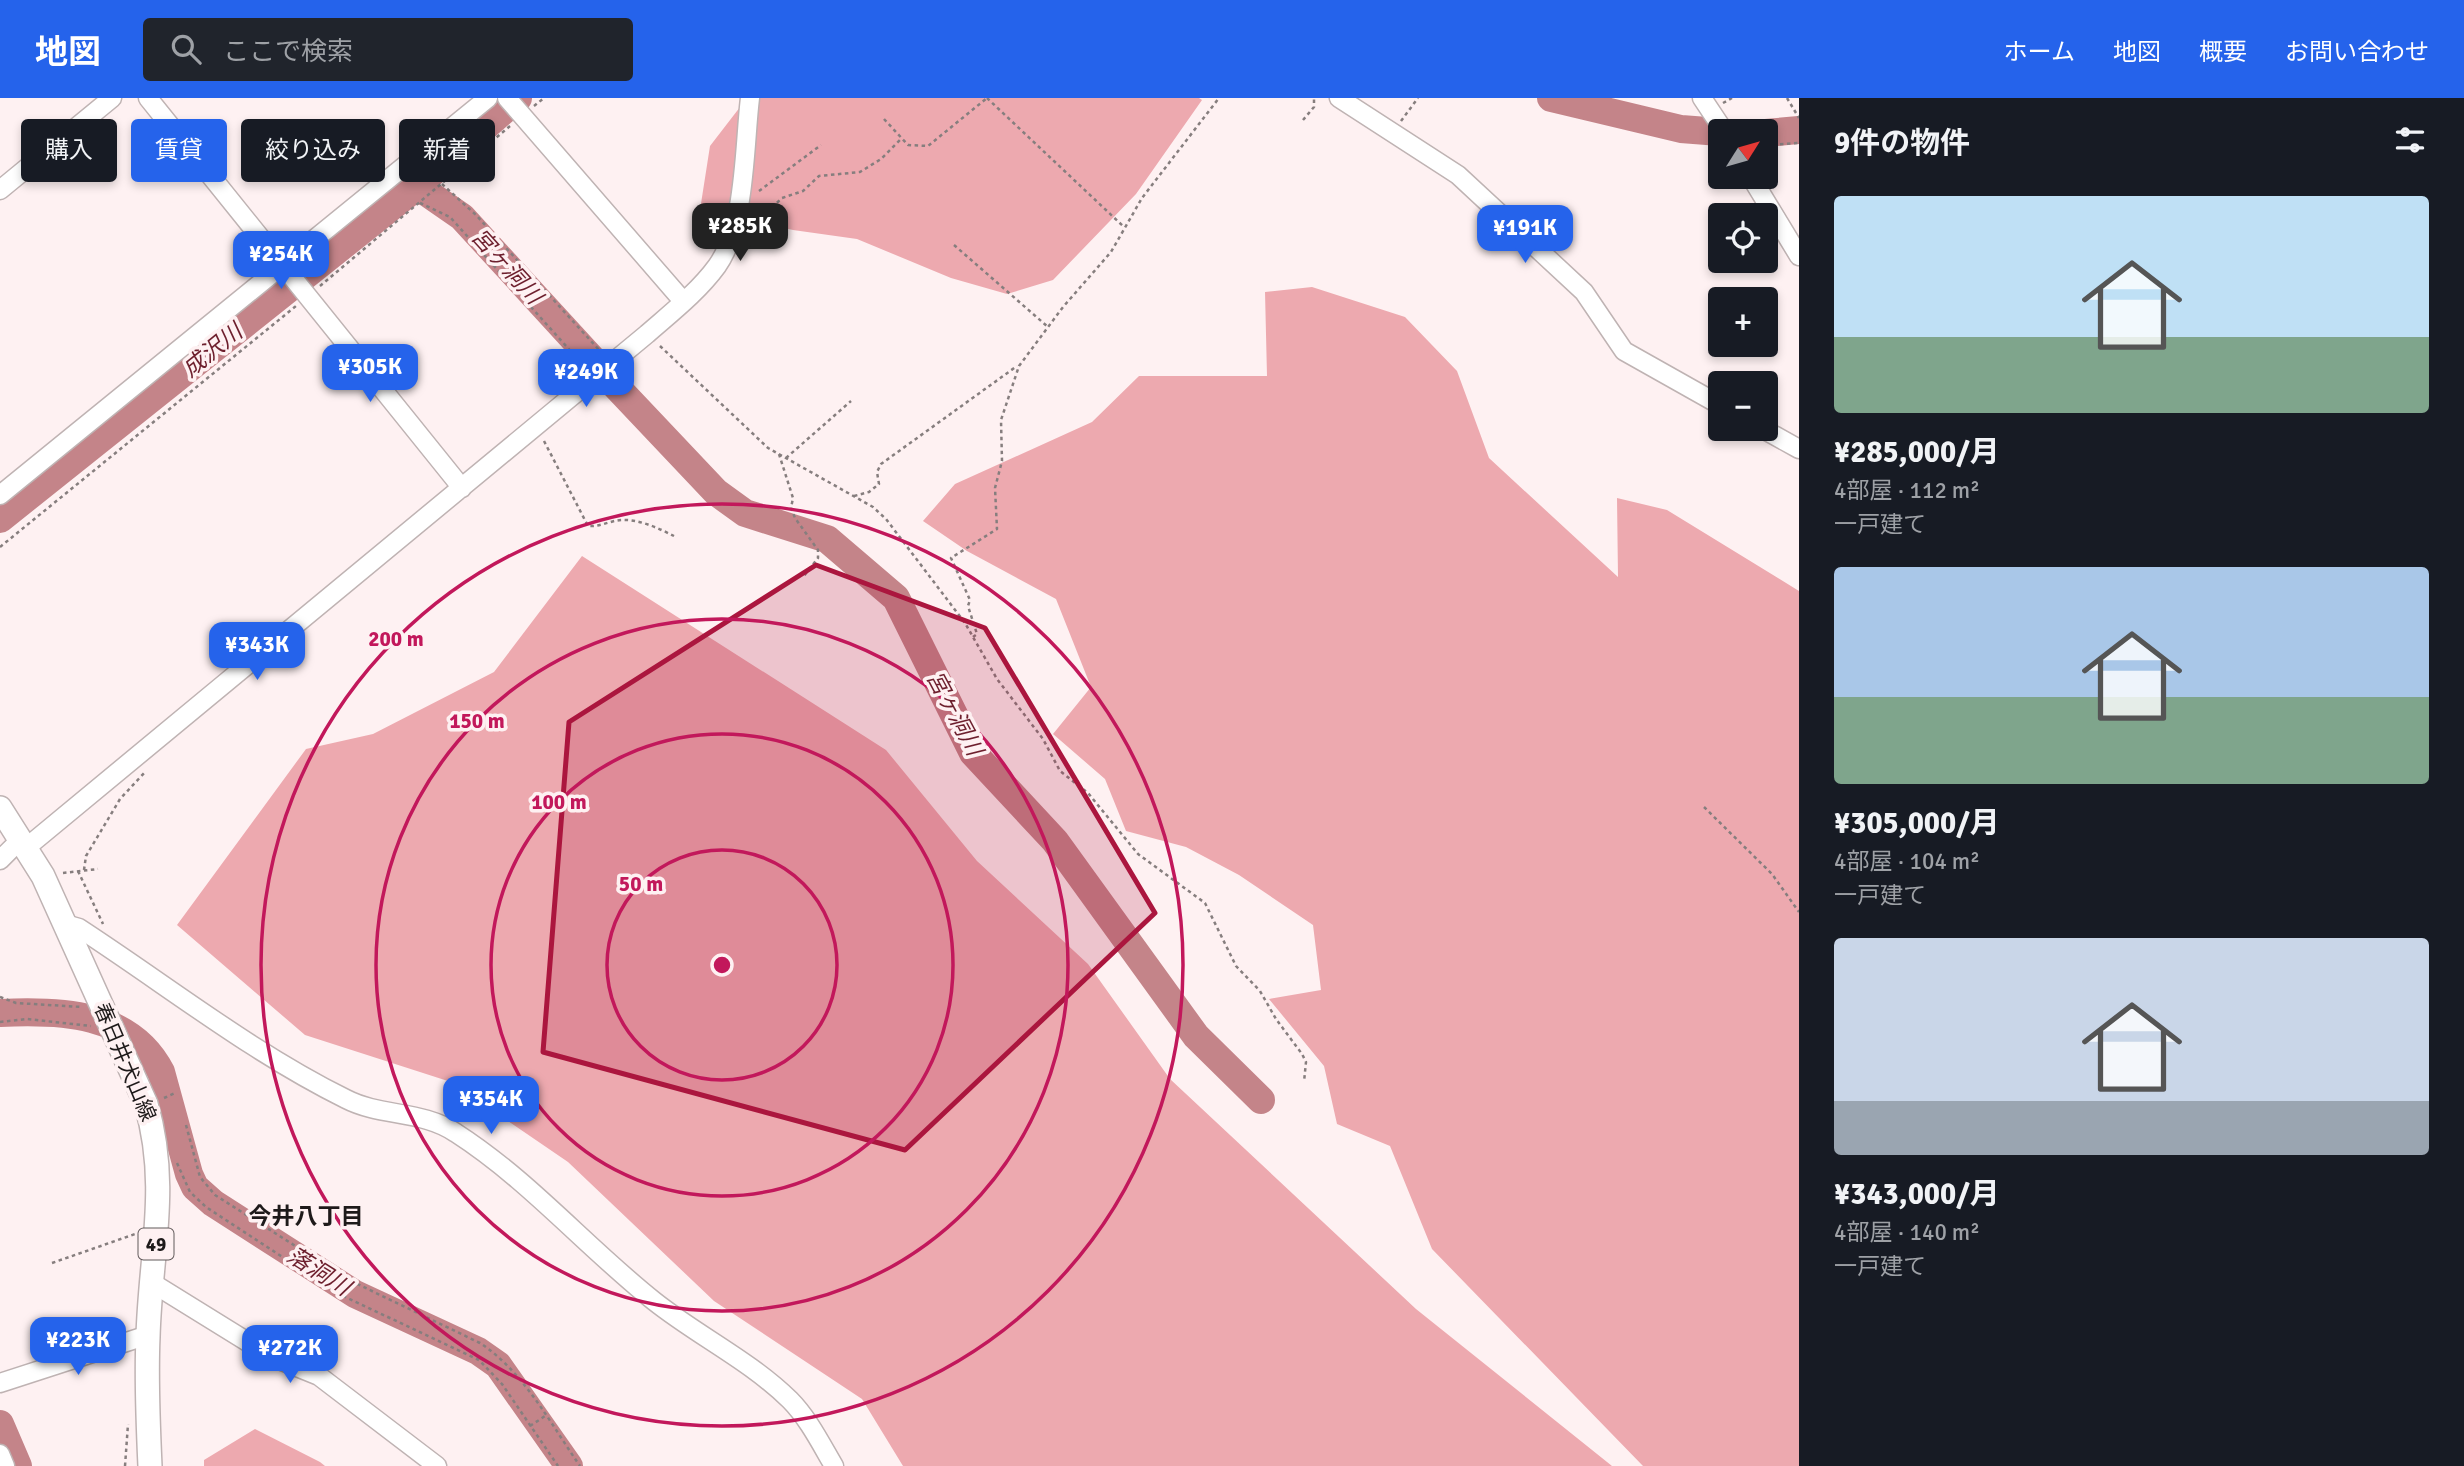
<!DOCTYPE html>
<html lang="ja">
<meta charset="utf-8">
<style>
:root{--surface:#171b24;--page:#20242c;--text:#f1f3f6;--muted:#9ea1a6;--accent:#2563eb}
body{margin:0;font-family:Signika,"Noto Sans JP",sans-serif;background:var(--page);color:var(--text);height:100vh;display:flex;flex-direction:column;font-size:26px;white-space:nowrap}
*{box-sizing:border-box;margin:0}
p{font-size:23px;color:var(--muted)}
.icon{flex:none;width:38px;height:38px;fill:none;stroke:currentColor;stroke-width:2;stroke-linecap:round;stroke-linejoin:round}
.map{position:relative;flex:1;overflow:hidden}
.sheet{display:flex;flex-direction:column;background:var(--surface);width:665px}
.sheet>*{flex:none}
.hud{position:absolute;left:21px;top:21px;width:665px;height:63px;display:flex;gap:14px}
.needle{width:46px;rotate:53deg}
.tools{position:absolute;left:1708px;top:21px;display:grid;gap:14px}
.tools a{display:grid;place-items:center;width:70px;height:70px;border-radius:7px;background:var(--surface);box-shadow:0 4px 10px #0003;font-size:35px}
.price{position:absolute;translate:-50% -60px;padding:0 16px;border-radius:14px;background:var(--accent);color:#fff;font-size:23px;line-height:46px;filter:drop-shadow(0 2px 4px #0008)}
.price::after{content:'';position:absolute;left:50%;top:42px;width:21px;height:16px;margin-left:-10px;background:inherit;clip-path:polygon(0 0,100% 0,50% 100%)}
.price.selected{background:#222;color:#fff}
ul{padding:0;list-style:none}
li{display:grid;align-content:center;gap:14px;height:371px;padding:0 35px}
li span{display:grid;place-items:center;height:217px;border-radius:7px;color:#555}
li>.icon{margin-inline-start:auto}
span .icon{width:126px;height:126px;fill:#fffc;stroke-width:1}
li b{font-size:30px}
h2{display:flex;justify-content:space-between;align-items:center;height:84px;padding:0 35px;font-size:30px}
.chip{padding:0 24px;border-radius:7px;background:var(--surface);box-shadow:0 4px 10px #0003;font-size:24px;line-height:63px}
.chip.selected{background:var(--accent);color:#fff}
header{display:flex;align-items:center;gap:42px;box-sizing:border-box;height:98px;padding:0 35px;background:var(--accent);color:#fff}
header strong{font-size:33px}
nav{display:flex;gap:38px;margin-inline-start:auto;font-size:24px}
.search{width:490px;height:63px;background:var(--page);display:flex;align-items:center;gap:18px;box-sizing:border-box;padding:0 24px;border-radius:7px;color:var(--muted);font-size:26px}
main{display:flex;flex:1;min-height:0}
.map>svg:first-child{display:block}
</style>
<header>
<strong>地図</strong>
<div class="search"><svg class="icon" aria-label="search" viewBox="0 0 24 24"><circle cx="10" cy="10" r="6"/><path d="M15 15l6 6"/></svg>ここで検索</div>
<nav><a>ホーム</a><a>地図</a><a>概要</a><a>お問い合わせ</a></nav>
</header>
<main>
<div class="map">
<svg width="1799" height="1368" viewBox="0 0 1799 1368">
<rect width="100%" height="100%" fill="#fef1f2"/>
<path fill="#eda9af" d="M747,0H1199L1202,2L1136,96L1053,182L1007,196L951,180L857,141L793,132L700,112L710,48Z
M1312,189L1405,219L1457,273L1489,360L1618,479L1617,400L1667,412L1799,493V1368H1643L1432,1151L1390,1048L1337,1026L1324,968L1269,901L1321,892L1313,827L1239,777L1186,749L1126,733L1105,681L1053,636L1091,589L1056,501L967,453L923,423L955,386L1092,324L1139,278H1267L1265,194Z
M582,458L886,652L977,763L1088,866L1170,981L1416,1211L1612,1368H903L862,1301L714,1203L568,1064L451,984L305,937L177,827L306,651L373,636L494,574Z
M255,1331L320,1364L325,1368H204V1362Z"/>
<g fill="none" stroke-linecap="round" stroke-linejoin="round">
<path stroke="#c48489" stroke-width="28" d="M1551,0L1681,31L1720,34
M1766,35L1799,32
M410,94L423,92L462,119L593,262
M611,283L716,394L745,415L827,441L896,500L973,655L1055,743L1196,938L1261,1002
M0,421L410,94L518,0
M0,915C61,912 130,914 161,974L189,1076L195,1089L213,1105L355,1196L478,1253L498,1267L569,1368
M0,1326L18,1368"/>
<defs>
<path id="minor" d="M148,0L462,390
M507,0L683,203
M1339,0L1458,77L1584,194L1624,253L1720,307
M1702,0L1724,33
M1751,79L1799,158
M0,92L112,0
M1763,331L1799,351
M0,397L488,0
M27,749L647,236C671,215 698,194 717,168C746,127 744,49 750,0
M0,762L21,741
M65,826L79,830C168,888 251,954 346,1001C381,1019 422,1012 456,1035C529,1082 586,1149 654,1203C698,1238 749,1262 790,1302C808,1320 821,1346 834,1368
M154,1186L272,1259L319,1278L437,1368
M0,1285L148,1237
M0,1356L5,1368"/>
<path id="major" d="M0,710L43,778L146,1006C170,1087 150,1158 148,1239C146,1282 148,1325 150,1368"/>
</defs>
<use href="#minor" stroke="#bfb3b3" stroke-width="21"/>
<use href="#major" stroke="#bfb3b3" stroke-width="26"/>
<path stroke="#867e7e" stroke-width="2.5" stroke-dasharray="3.5 3.5" stroke-linecap="butt" d="M987,0L1124,129
M1787,0L1799,20
M1723,5L1732,0
M534,8L544,0
M884,21L908,47L928,48L987,0
M1303,22L1314,9V0
M1401,23L1418,0
M1766,47L1799,45
M442,86L476,117L601,254
M759,93L821,47
M420,105L450,119L585,269
M753,115H766L782,100L803,93L819,78L860,74L881,61L900,42
M954,147L1048,229
M320,188L510,28
M660,248L768,350L873,409L886,421L965,525L997,581L1043,641L1060,673L1088,695L1138,756L1205,805L1236,868L1260,893L1276,921L1302,956L1306,964L1304,984
M544,343L588,428C600,429 609,423 621,422C639,421 658,430 674,438
M779,356L793,400L791,410L795,420L818,452V460L804,478
M786,360L851,303
M854,398L869,394L879,386L877,374L881,366L1017,268
M0,449L296,208
M973,539L977,536L968,508L970,502L951,460L997,431L995,390L1002,363L1001,322L1019,268L1063,209L1111,154L1142,100L1219,0
M1704,709L1772,776L1799,814
M84,772L86,758L120,701L146,673
M78,773L103,826
M63,775L98,771
M0,899L16,905L82,909
M0,924L27,921L91,928
M164,1000L175,995
M186,1027L200,1079L215,1097L349,1182L480,1245C524,1274 550,1325 580,1368
M177,1065L190,1094L206,1109L339,1196L479,1262L502,1286L558,1368
M52,1165L138,1135
M339,1196L349,1182
M530,1328L545,1318
M125,1368L128,1326"/>
<use href="#minor" stroke="#fff" stroke-width="18"/>
<use href="#major" stroke="#fff" stroke-width="23"/>
</g>
<path fill="#ab163e" fill-opacity="0.2" stroke="#ab163e" stroke-width="5" stroke-linejoin="round" d="M816,467L985,530L1155,815L905,1052L543,954L569,624Z"/>
<g fill="none" stroke="#c2185b" stroke-width="3.5">
<circle cx="722" cy="867" r="115"/>
<circle cx="722" cy="867" r="231"/>
<circle cx="722" cy="867" r="346"/>
<circle cx="722" cy="867" r="461"/>
</g>
<g text-anchor="middle" stroke-width="7" stroke-linejoin="round" paint-order="stroke">
<rect fill="#fef1f2" stroke="#615a5b" stroke-width="2" x="138.5" y="1130.5" width="35" height="31" rx="5"/>
<g font-size="19" font-weight="bold" fill="#1e1a1a">
<text x="156" y="1153">49</text>
</g>
<g font-size="21" fill="#1e1a1a" stroke="#fef1f2">
<text transform="translate(125 964) rotate(67)" y="7">春日井犬山線</text>
</g>
<g font-size="23" font-style="italic" fill="#6d1f2d" stroke="#fef1f2">
<text transform="translate(507 168) rotate(48)" y="8">宮ヶ洞川</text>
<text transform="translate(212 252) rotate(-39)" y="8">成沢川</text>
<text transform="translate(955 615) rotate(62)" y="8">宮ヶ洞川</text>
<text transform="translate(319 1173) rotate(32)" y="8">落洞川</text>
</g>
<g font-size="23" font-weight="bold" fill="#1e1a1a" stroke="#fef1f2">
<text x="306" y="1126">今井八丁目</text>
</g>
</g>
<circle cx="722" cy="867" r="10" fill="#c2185b" stroke="#fef1f2" stroke-width="3.5"/>
<g font-size="21" text-anchor="middle" font-weight="bold" fill="#c2185b" stroke="#fef1f2" stroke-width="7" stroke-linejoin="round" paint-order="stroke">
<text x="396" y="548">200 m</text>
<text x="477" y="630">150 m</text>
<text x="559" y="711">100 m</text>
<text x="641" y="793">50 m</text>
</g>
</svg>
<div class="tools">
<a><svg class="needle" viewBox="-14 -14 28 28"><path d="M0-13l5 13h-10z" fill="#e53935"/><path d="M0 13l5-13h-10z" fill="#9ea1a6"/></svg></a>
<a><svg class="icon" aria-label="locate" viewBox="0 0 24 24"><circle cx="12" cy="12" r="6"/><path d="M12 2v4M12 18v4M2 12h4M18 12h4"/></svg></a>
<a>+</a>
<a>−</a>
</div>
<b class="price selected" style="left:740px;top:165px">¥285K</b>
<b class="price" style="left:1525px;top:167px">¥191K</b>
<b class="price" style="left:281px;top:193px">¥254K</b>
<b class="price" style="left:370px;top:306px">¥305K</b>
<b class="price" style="left:586px;top:311px">¥249K</b>
<b class="price" style="left:257px;top:584px">¥343K</b>
<b class="price" style="left:491px;top:1038px">¥354K</b>
<b class="price" style="left:78px;top:1279px">¥223K</b>
<b class="price" style="left:290px;top:1287px">¥272K</b>
<div class="hud">
<a class="chip">購入</a>
<a class="chip selected">賃貸</a>
<a class="chip">絞り込み</a>
<a class="chip">新着</a>
</div>
</div>
<section class="sheet">
<h2>9件の物件<svg class="icon" aria-label="filters" viewBox="0 0 24 24"><path d="M4 7h16M4 17h16"/><circle cx="9" cy="7" r="2"/><circle cx="15" cy="17" r="2"/></svg></h2>
<ul>
<li><span style="background:linear-gradient(#bfe0f5 65%,#7fa58c 0)"><svg class="icon" aria-label="home" viewBox="0 0 24 24"><path d="M3 11l9-7 9 7M6 9v11h12V9"/></svg></span><div><b>¥285,000/月</b><p>4部屋 · 112 m²</p><p>一戸建て</p></div></li>
<li><span style="background:linear-gradient(#a9c7e8 60%,#7fa58c 0)"><svg class="icon" aria-label="home" viewBox="0 0 24 24"><path d="M3 11l9-7 9 7M6 9v11h12V9"/></svg></span><div><b>¥305,000/月</b><p>4部屋 · 104 m²</p><p>一戸建て</p></div></li>
<li><span style="background:linear-gradient(#c9d6e8 75%,#9aa5b1 0)"><svg class="icon" aria-label="home" viewBox="0 0 24 24"><path d="M3 11l9-7 9 7M6 9v11h12V9"/></svg></span><div><b>¥343,000/月</b><p>4部屋 · 140 m²</p><p>一戸建て</p></div></li>
</ul>
</section>
</main>
